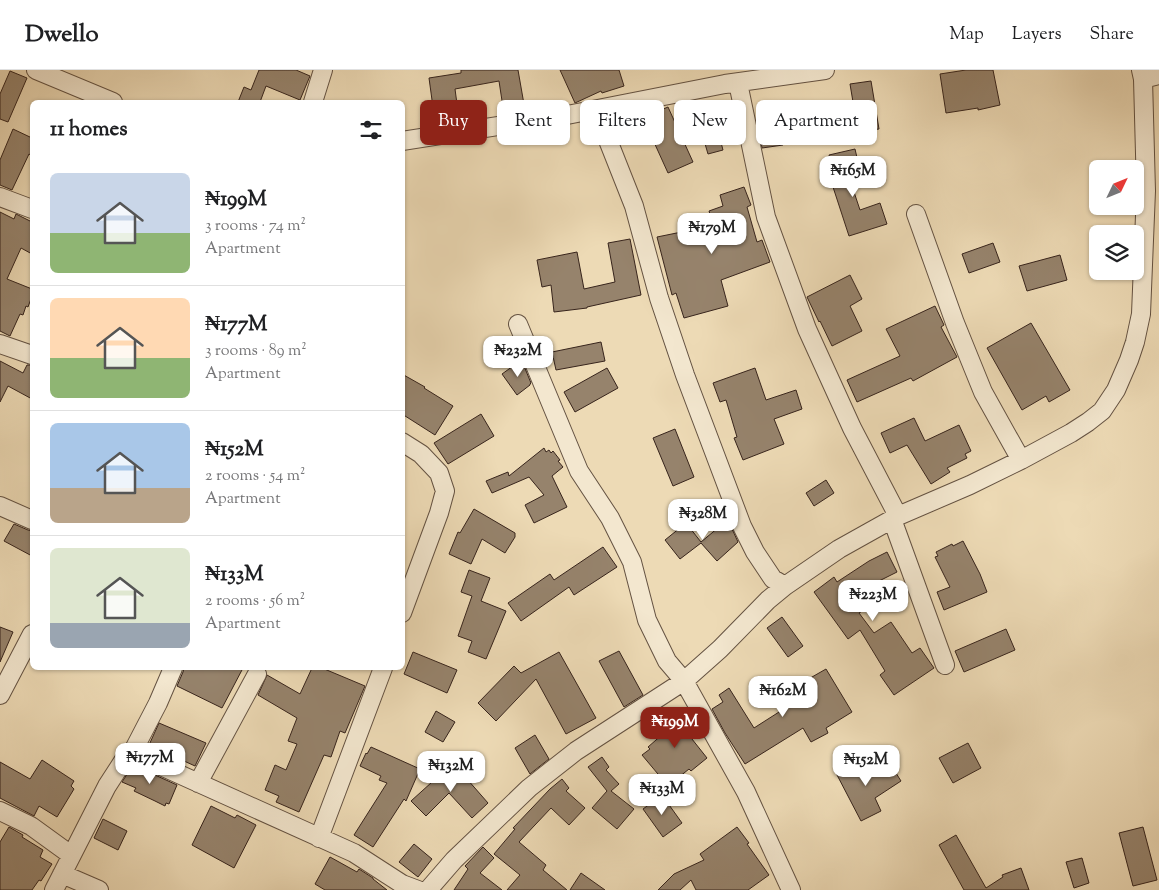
<!DOCTYPE html>
<meta charset="utf-8">
<style>
:root{--surface:#fff;--page:#f6f6f6;--text:#202124;--muted:#757577;--line:#e0e0e0;--accent:#8f2418}
body{margin:0;font-family:"Sorts Mill Goudy",serif;background:var(--page);color:var(--text);height:100vh;display:flex;flex-direction:column;font-size:19px;white-space:nowrap}
*{box-sizing:border-box;margin:0}
p{font-size:16px;color:var(--muted)}
.icon{flex:none;width:28px;height:28px;fill:none;stroke:currentColor;stroke-width:2;stroke-linecap:round;stroke-linejoin:round}
.map{position:relative;flex:1;overflow:hidden}
.details{position:absolute;left:30px;top:30px;width:375px;height:570px;display:flex;flex-direction:column;background:var(--surface);border-radius:8px;box-shadow:0 1px 4px #0004}
.details>*{flex:none}
.banner{position:absolute;left:420px;top:30px;width:475px;height:45px;display:flex;gap:10px}
.needle{width:32px;rotate:47deg}
.tools{position:absolute;left:1089px;top:90px;display:grid;gap:10px}
.tools a{display:grid;place-items:center;width:55px;height:55px;border-radius:8px;background:var(--surface);box-shadow:0 1px 4px #0004;font-size:25px}
.price{position:absolute;translate:-50% -42px;padding:0 11px;border-radius:10px;background:#fff;color:#222;font-size:16px;line-height:32px;filter:drop-shadow(0 1px 2px #0008)}
.price::after{content:'';position:absolute;left:50%;top:30px;width:15px;height:11px;margin-left:-8px;background:inherit;clip-path:polygon(0 0,100% 0,50% 100%)}
.price.current{background:var(--accent);color:#fff}
ul{padding:0;list-style:none}
li{display:flex;align-items:center;gap:15px;height:125px;padding:0 20px}
li+li{border-top:1px solid var(--line)}
li span{display:grid;place-items:center;flex:none;width:140px;height:100px;border-radius:8px;color:#555}
li>.icon{margin-inline-start:auto}
span .icon{width:60px;height:60px;fill:#fffc;stroke-width:1}
li b{font-size:21px}
h2{display:flex;justify-content:space-between;align-items:center;height:60px;padding:0 20px;font-size:21px}
.pill{padding:0 18px;border-radius:8px;background:var(--surface);box-shadow:0 1px 4px #0004;font-size:18px;line-height:45px}
.pill.current{background:var(--accent);color:#fff}
header{display:flex;align-items:center;gap:30px;box-sizing:border-box;height:70px;padding:0 25px;background:var(--surface);border-bottom:1px solid var(--line)}
header strong{font-size:24px}
nav{display:flex;gap:28px;margin-inline-start:auto;font-size:18px}
.map>svg:first-child{display:block}
</style>
<header>
<strong>Dwello</strong>
<nav><a>Map</a><a>Layers</a><a>Share</a></nav>
</header>
<div class="map">
<svg width="1159" height="820" viewBox="0 0 1159 820">
<rect width="100%" height="100%" fill="#eddab5"/>
<filter id="stains"><feTurbulence type="fractalNoise" baseFrequency=".004" numOctaves="4"/><feColorMatrix values="0 0 0 0 .2 0 0 0 0 .09 0 0 0 0 .02 0 0 0 .5 -.17"/></filter>
<radialGradient id="worn" r=".72"><stop offset=".6" stop-color="#630" stop-opacity="0"/><stop offset="1" stop-color="#630" stop-opacity=".3"/></radialGradient>
<path fill="#96836c" stroke="#37241c" d="M259,0H296L310,6L300,30L266,16L260,32H238L244,17L251,20Z
M461,0H518L525,40L504,44L499,11L455,19L459,49L435,52L429,8L461,3Z
M560,0H619L624,16L602,23L601,21L575,33Z
M966,0H993L1000,35L978,40V38L946,43L940,4Z
M10,1L27,8L8,52L0,49V24Z
M871,11L879,59L858,62L850,14Z
M710,32L712,38L732,34L737,61L719,65L723,80L708,84L694,36Z
M668,37L693,92L668,103L643,48Z
M779,53L783,75L762,78L758,56Z
M13,59L32,68V86L29,84L12,120L0,115V90Z
M855,79L858,92L845,95L860,140L880,133L887,154L849,166L833,117L836,116L829,85Z
M744,117L751,135L747,137L757,172L762,170L770,192L721,210L728,236L684,248L676,223L672,225L657,167L711,156L710,154L713,153L709,141L723,136L720,125Z
M0,142L14,149L16,144L32,152V184L21,178L7,209L32,219V226L28,237L26,236L23,245L20,244L10,266L0,261Z
M630,169L641,225L587,237V238L554,242L551,215L542,217L537,190L577,182L584,219L615,212L608,173Z
M993,173L1000,192L969,203L962,184Z
M1060,185L1067,210L1027,221L1019,196Z
M850,205L862,229L850,236L862,261L832,276L820,251L819,252L807,227Z
M935,236L944,255L941,257L957,287L913,311L911,308L857,332L847,310L900,286L886,259Z
M1031,253L1070,320L1049,332L1046,326L1022,340L987,278Z
M601,272L605,291L556,300L552,282Z
M0,291L23,303L27,295H32V329L8,316L0,332Z
M520,291L524,296L531,313L530,314V315L517,325L502,304Z
M607,298L618,318L575,342L564,322Z
M755,298L766,330L796,320L802,339L774,349L784,374L743,390L734,368L737,367L726,330L720,332L713,313Z
M402,304L425,317L424,318L453,336L435,365L402,344Z
M481,344L494,366L448,394L434,373Z
M914,348L925,371L959,355L971,381L965,384L967,388L947,398L950,402L931,414L907,375L890,383L881,363Z
M675,359L694,407L673,416L653,368Z
M544,378L546,382L549,380L551,383L553,381L560,390L558,391L563,397L552,406L567,437L534,453L525,435L544,425L529,407L492,423L486,411L508,402L509,406Z
M826,410L834,423L814,436L806,423Z
M474,439L515,463V467L505,483L482,469L471,494L449,484L458,462L460,463Z
M725,452L733,461L738,472L717,491L701,473L680,489L665,470L686,453L701,472Z
M14,454L28,460L32,461V486L4,471Z
M963,471L980,504L987,522L944,540L937,522L950,517L935,487L938,486L936,482L952,474L953,476Z
M603,477L617,497L574,525L569,517L521,551L508,533L550,504L554,510Z
M887,482L897,502L875,513L884,527L859,543L874,563L891,552L912,583L920,578L934,598L894,625L880,605L885,601L860,560L848,569L814,522L834,507L837,512L869,491Z
M469,500L490,508L481,531L506,541L486,589L468,582L472,571L458,566L472,526L461,522Z
M782,547L803,576L788,587L767,558Z
M0,557L13,562L0,592Z
M1006,559L1015,580L964,602L955,581Z
M619,581L643,625L624,637L599,591Z
M413,582L457,600L447,623L404,604Z
M559,582L596,648L566,664L536,609L496,651L478,633L514,596L521,603Z
M184,598H243L222,638L177,616L183,602Z
M312,598H322L365,616L345,663L340,661L331,687L324,685L299,742L276,732L279,726L265,720L275,695L286,700L297,674L288,671L297,648L258,625L267,605L300,624Z
M826,599L852,642L826,658L828,663L811,672L803,658L745,694L725,663L712,639L723,632L719,625L729,618L754,658L790,635L788,633L811,620L805,611Z
M681,638L697,658L688,664L707,688L691,701L689,699L668,716L642,685L650,679L648,677L664,663L657,656Z
M436,641L455,652L443,672L425,662Z
M159,653L206,673L195,696L149,675Z
M535,665L549,689L530,704L515,678Z
M968,673L981,698L953,713L939,688Z
M371,677L420,699L406,731L404,729L373,777L354,765L387,713L379,710L381,706L360,696L366,683L367,684Z
M602,687L609,697L606,700L619,714L611,721L634,739L617,759L592,738L607,721L588,697Z
M854,689L864,708L889,692L901,711L875,728L881,741L861,751L836,703L839,702L837,697Z
M42,690L74,711L71,716L74,719L57,747L39,736L34,746L0,728V692L30,709Z
M453,693L488,733L472,748L449,723L426,746L411,731Z
M133,695L177,715L169,734L166,733L165,736L155,731L134,721L136,718L122,712Z
M562,709L569,718L566,721L585,738L569,755L551,738L519,772L546,795L543,800L567,820H507L520,805L494,784L515,759L513,758L550,719Z
M662,725L682,753L663,767L643,739Z
M211,736L235,748L237,745L256,755L234,798L192,775Z
M103,749L127,761L118,780L94,768Z
M9,757L23,765L22,767L43,780L40,787L52,794L41,811L39,810L32,820H0V772Z
M737,757L749,773L747,774L769,805L748,820H696L691,810L680,820H658L674,804L704,790L700,784Z
M1143,757L1157,810L1133,816L1119,763Z
M956,765L986,818L1003,807L1002,805L1021,798L1029,820H964L939,775Z
M414,774L432,789L418,807L399,792Z
M483,777L494,788L480,803L502,820H454L468,799L465,796Z
M330,787L357,802L359,799L373,808V809L387,820H325L315,814Z
M1082,788L1089,813L1074,818L1066,792Z
M581,803L605,820H570Z"/>
<g fill="none" stroke-linecap="round" stroke-linejoin="round">
<defs>
<path id="minor" d="M36,0L113,32
M1143,9L1159,5
M738,13L766,147L807,259L852,358L898,446
M313,32L323,0
M596,40L634,136L659,228L685,305L742,456L755,482L773,509L785,516
M402,71L562,46L725,14L825,0
M0,127L32,139
M916,144L955,253L983,322L1021,390
M518,254L579,401L610,448L632,492L647,550L667,591L684,611L746,722L791,820
M0,274L32,285
M402,372L421,384L439,403L445,421L439,443L402,543
M0,436L32,450
M892,449L945,595
M0,625L32,564
M132,683L158,633L173,598
M198,713L257,604
M0,741L31,756L71,785
M319,768L383,598
M62,804L99,820
M54,820L107,716L127,685L132,683L354,783L402,814L418,820
M428,820L454,790L529,718L576,681L684,611L720,579L768,530L785,516L839,479L898,446L970,415L1021,390L1071,363L1088,352L1102,341L1116,320L1129,290L1135,272L1141,244L1146,121L1143,9L1141,0"/>
</defs>
<use href="#minor" stroke="#645242" stroke-width="20"/>
<use href="#minor" stroke="#f3e7cf" stroke-width="18"/>
</g>
<rect width="100%" height="100%" filter="url(#stains)"/>
<rect width="100%" height="100%" fill="url(#worn)"/>
</svg>
<div class="tools">
<a><svg class="needle" viewBox="-14 -14 28 28"><path d="M0-13l5 13h-10z" fill="#e53935"/><path d="M0 13l5-13h-10z" fill="#757577"/></svg></a>
<a><svg class="icon" aria-label="layers" viewBox="0 0 24 24"><path d="M12 4l9 5-9 5-9-5zM3 14l9 5 9-5"/></svg></a>
</div>
<b class="price" style="left:853px;top:128px">₦165M</b>
<b class="price" style="left:712px;top:185px">₦179M</b>
<b class="price" style="left:518px;top:308px">₦232M</b>
<b class="price" style="left:703px;top:471px">₦328M</b>
<b class="price" style="left:873px;top:552px">₦223M</b>
<b class="price" style="left:783px;top:648px">₦162M</b>
<b class="price current" style="left:675px;top:679px">₦199M</b>
<b class="price" style="left:150px;top:715px">₦177M</b>
<b class="price" style="left:866px;top:717px">₦152M</b>
<b class="price" style="left:451px;top:723px">₦132M</b>
<b class="price" style="left:662px;top:746px">₦133M</b>
<div class="banner">
<a class="pill current">Buy</a>
<a class="pill">Rent</a>
<a class="pill">Filters</a>
<a class="pill">New</a>
<a class="pill">Apartment</a>
</div>
<section class="details">
<h2>11 homes<svg class="icon" aria-label="filters" viewBox="0 0 24 24"><path d="M4 7h16M4 17h16"/><circle cx="9" cy="7" r="2"/><circle cx="15" cy="17" r="2"/></svg></h2>
<ul>
<li><span style="background:linear-gradient(#c9d6e8 60%,#8fb573 0)"><svg class="icon" aria-label="home" viewBox="0 0 24 24"><path d="M3 11l9-7 9 7M6 9v11h12V9"/></svg></span><div><b>₦199M</b><p>3 rooms · 74 m²</p><p>Apartment</p></div></li>
<li><span style="background:linear-gradient(#ffd9b3 60%,#8fb573 0)"><svg class="icon" aria-label="home" viewBox="0 0 24 24"><path d="M3 11l9-7 9 7M6 9v11h12V9"/></svg></span><div><b>₦177M</b><p>3 rooms · 89 m²</p><p>Apartment</p></div></li>
<li><span style="background:linear-gradient(#a9c7e8 65%,#b9a48a 0)"><svg class="icon" aria-label="home" viewBox="0 0 24 24"><path d="M3 11l9-7 9 7M6 9v11h12V9"/></svg></span><div><b>₦152M</b><p>2 rooms · 54 m²</p><p>Apartment</p></div></li>
<li><span style="background:linear-gradient(#dfe7d0 75%,#9aa5b1 0)"><svg class="icon" aria-label="home" viewBox="0 0 24 24"><path d="M3 11l9-7 9 7M6 9v11h12V9"/></svg></span><div><b>₦133M</b><p>2 rooms · 56 m²</p><p>Apartment</p></div></li>
</ul>
</section>
</div>
